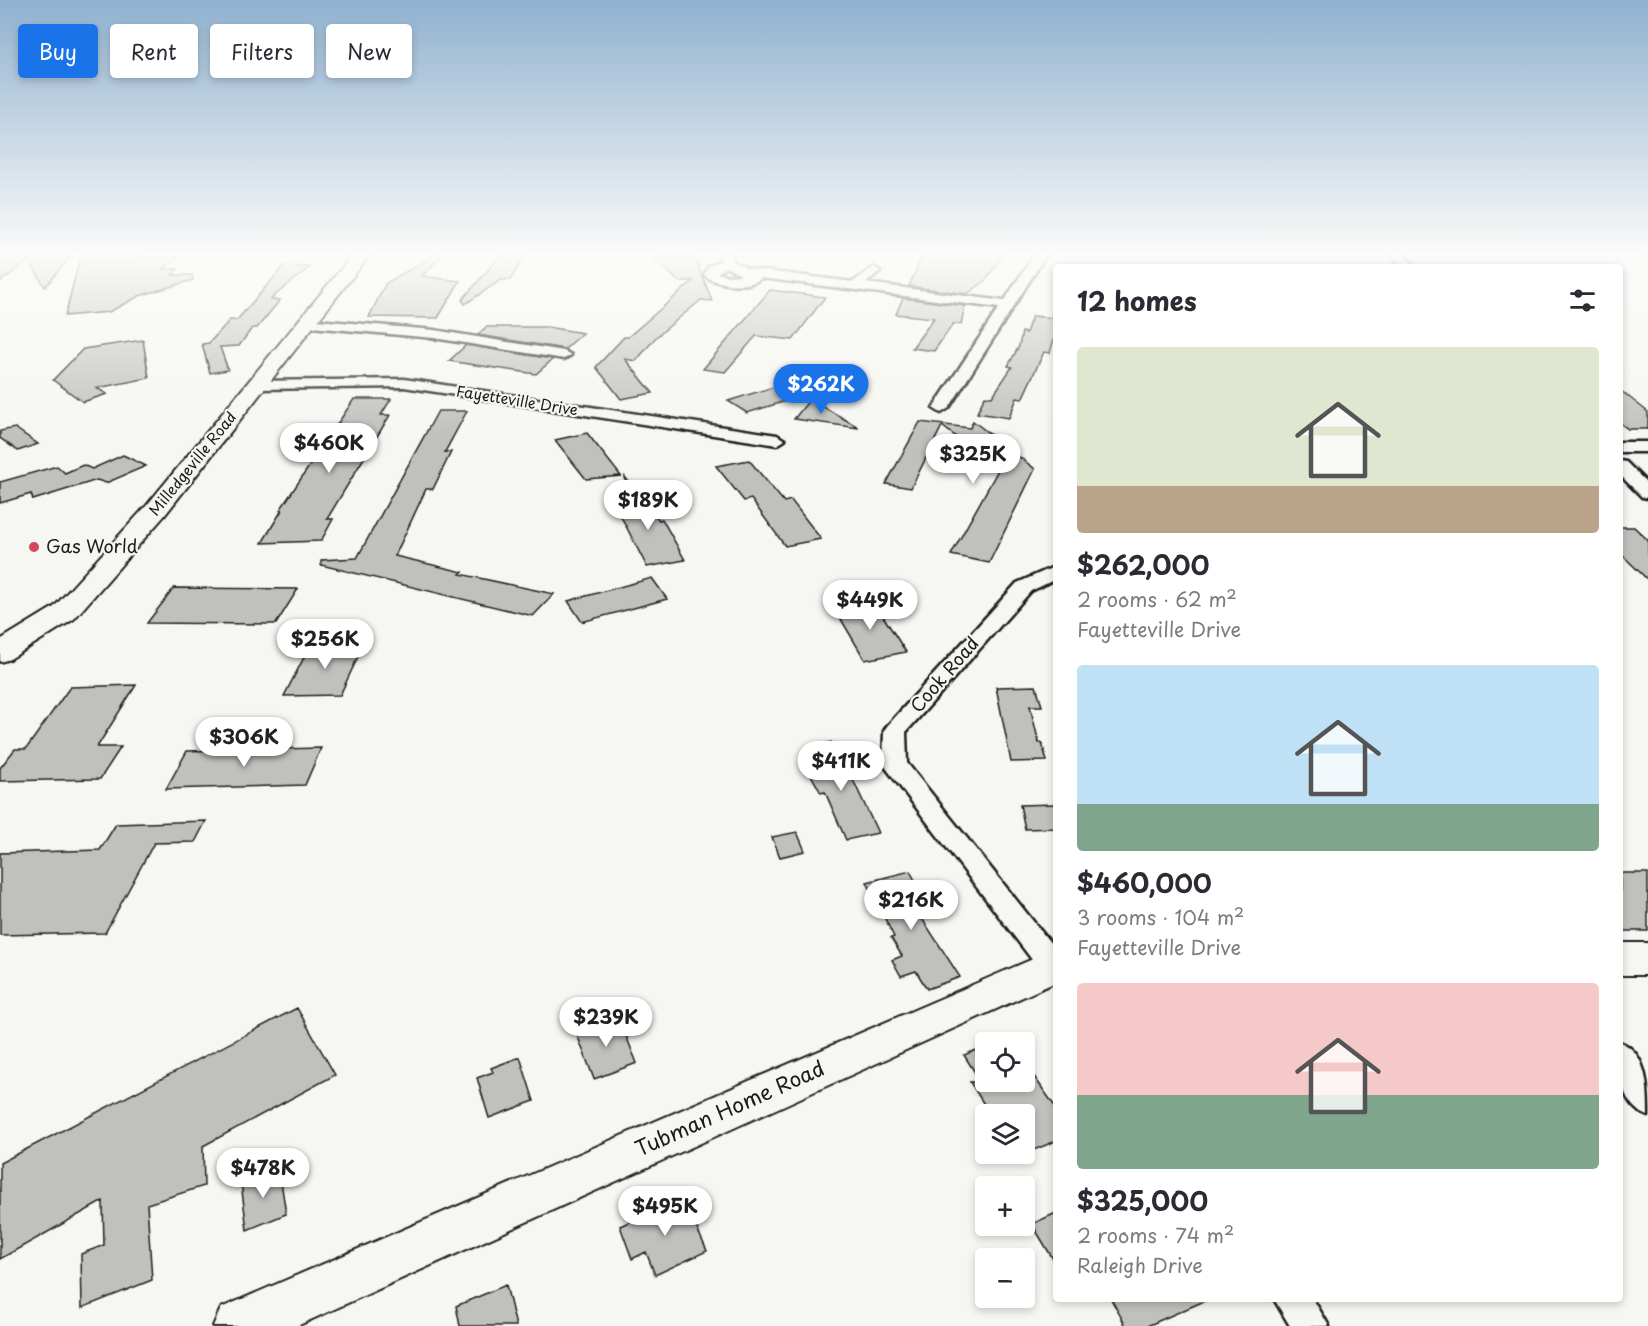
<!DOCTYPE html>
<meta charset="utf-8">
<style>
:root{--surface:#fff;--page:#f7f7f7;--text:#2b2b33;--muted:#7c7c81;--accent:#1a73e8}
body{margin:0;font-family:"Playpen Sans",sans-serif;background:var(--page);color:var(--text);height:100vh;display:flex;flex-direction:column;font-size:22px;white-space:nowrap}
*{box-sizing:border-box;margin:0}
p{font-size:20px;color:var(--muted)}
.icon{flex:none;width:33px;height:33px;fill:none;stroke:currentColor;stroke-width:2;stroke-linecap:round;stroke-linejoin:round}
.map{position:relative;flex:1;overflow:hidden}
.panel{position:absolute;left:1053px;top:264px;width:570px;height:1038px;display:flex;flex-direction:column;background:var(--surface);border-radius:6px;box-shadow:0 3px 9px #0003}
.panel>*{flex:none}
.guide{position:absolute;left:18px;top:24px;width:570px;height:54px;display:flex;gap:12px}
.controls{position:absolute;left:975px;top:1032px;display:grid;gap:12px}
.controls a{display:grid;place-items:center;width:60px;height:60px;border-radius:6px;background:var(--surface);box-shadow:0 3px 9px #0003;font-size:30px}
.price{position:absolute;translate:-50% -51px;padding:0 14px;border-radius:21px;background:#fff;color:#222;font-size:20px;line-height:39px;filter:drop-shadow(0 2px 3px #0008)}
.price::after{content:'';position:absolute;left:50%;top:36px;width:18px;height:14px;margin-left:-9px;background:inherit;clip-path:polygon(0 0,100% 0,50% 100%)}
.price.active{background:var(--accent);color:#fff}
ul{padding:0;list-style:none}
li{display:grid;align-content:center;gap:12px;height:318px;padding:0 24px}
li span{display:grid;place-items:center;height:186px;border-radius:6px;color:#555}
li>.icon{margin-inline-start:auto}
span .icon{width:108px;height:108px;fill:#fffc;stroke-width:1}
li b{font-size:26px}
h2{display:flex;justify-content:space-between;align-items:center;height:72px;padding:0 24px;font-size:26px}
.chip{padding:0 21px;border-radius:6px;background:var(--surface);box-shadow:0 3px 9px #0003;font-size:21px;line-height:54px}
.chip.active{background:var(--accent);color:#fff}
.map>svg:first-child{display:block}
</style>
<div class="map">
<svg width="1648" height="1326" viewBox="0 0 1648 1326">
<rect width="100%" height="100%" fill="#f6f6f2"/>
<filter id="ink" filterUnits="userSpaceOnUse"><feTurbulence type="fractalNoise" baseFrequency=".0167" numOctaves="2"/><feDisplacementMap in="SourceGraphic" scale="12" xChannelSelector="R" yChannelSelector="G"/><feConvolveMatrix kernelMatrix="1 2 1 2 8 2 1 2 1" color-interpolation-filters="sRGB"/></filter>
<g filter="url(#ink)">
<path fill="#c0c0bd" stroke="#1c1c1c" stroke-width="1.5" d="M4,252H74L45,287L29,260L0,282V259Z
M92,252H148L142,257H178L163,269H178L172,275H192L193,280L139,296L109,312L65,316L81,254Z
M507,252H527L510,280H501L465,304L462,300L500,256H505Z
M924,252H1005L985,281L967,294L909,286Z
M438,253L440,257L422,276L460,281L438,318L369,317L386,283Z
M694,255L712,301L701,300L656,337L636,361L625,359L653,393L621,399L596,367L624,337H628L693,281H678L654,258Z
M284,266L310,267L273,297L271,300H280L257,328H252L239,346L220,347L228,370L210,373L202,344L209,343L230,320H237Z
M770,290L825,297L793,340L756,336L725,372L703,369Z
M903,298L965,306L961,324H953L934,351L912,348L934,318L896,314Z
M1032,316L1056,318V332L1050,353L1044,352L1022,399L1017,398L1009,418L977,413L985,396L992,397L1012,367L1008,366L1019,346L1022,332L1026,333Z
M486,327H547L583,333L565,349L478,335Z
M143,340L149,378L97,388L107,394L83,402L53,380L83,349Z
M466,345L553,359L536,374L449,361Z
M809,376L789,400L747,413L728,401Z
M1620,390L1648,412V429H1628L1620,423Z
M354,399H391L381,415H390L327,519H333L321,541L262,543L282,510H280Z
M810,399L858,427V428L794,419Z
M438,411H467L445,452H451L433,489H426L395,556L463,572L460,574L554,594L533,616L321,565V560L357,558Z
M973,421L1035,469L989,563L951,555L998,470L942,426L911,488L886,484L920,422L970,428Z
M15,428L38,444L18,451L0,438V431Z
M587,433L621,476L586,479L555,440Z
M123,455L146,466L106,483L97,480L33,500L31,494L0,503V482L57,466L65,473L83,465L92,469Z
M749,460L784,502L791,500L821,539L785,546L751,499L744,501L716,466Z
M625,477L659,520L662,519L685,560L647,567L615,505L627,504Z
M1620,527H1634L1648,540V580L1620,553Z
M652,578L667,599L582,622L568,601Z
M174,588L298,589L276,624L147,623Z
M874,602L906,652L865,660L835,609Z
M311,644H364L340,695L284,696Z
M136,685L97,747H121L100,779L0,781V768L15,749H26L70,687Z
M1036,686L1042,706H1030L1039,743H1042L1047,761L1011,762L996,687Z
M831,742L855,784L878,833L846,840L825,792L821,793L805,764L818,761L811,747Z
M321,748L305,785L166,789L187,751Z
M1056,804V828L1025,829L1020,805Z
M206,821L195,842L154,843L105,933L0,935V853L100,850L116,824Z
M797,832L805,851L780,857L772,837Z
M910,871L925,899L912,903L960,977L927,989L916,971L901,976L892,960L902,956L891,938L894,937L867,882Z
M1620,873H1648V931H1620Z
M297,1008L335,1075L203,1146L204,1186L147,1204L152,1280L82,1308L81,1254L104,1245L103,1201L0,1259V1163Z
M618,1016L637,1063L594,1079L576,1032Z
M986,1046V1082H1024V1062L1056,1108V1141L1024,1154V1114H990L970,1082H981L964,1055Z
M520,1057L534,1101L489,1118L477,1078L493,1072L491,1068Z
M279,1168L286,1214L247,1230L241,1183Z
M683,1198L707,1251L655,1275L646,1252L632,1259L620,1226Z
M1056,1213V1264L1032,1224Z
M506,1285L516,1326H460L456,1306Z
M1111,1299H1209L1147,1326H1126Z"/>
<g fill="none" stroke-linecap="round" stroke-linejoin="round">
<defs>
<path id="street" d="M719,252H731L734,262L748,269L853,282L874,267L880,271L866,283L1004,301L1036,252H1048L949,408L941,413L933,408L999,308L761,278C750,289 715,285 704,275L709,266L722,260ZM726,267L741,275H743L728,276L717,273Z
M1388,252H1401L1416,267H1403Z
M1641,252H1648V257Z
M305,319L434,330L564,351L571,355L564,359L434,338L300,326L298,323Z
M404,379L777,435L785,440L777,445L404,387L256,389L249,385L256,381Z
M1620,442H1648V452H1620Z
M1620,461L1626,462L1648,484V498L1642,497L1620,475Z
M1056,566V579L1031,591L906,732L907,763L1056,950V981L1046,978L883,764L884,731L887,726L1017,583Z
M1620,1042C1648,1053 1648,1089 1648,1116C1618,1105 1620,1069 1620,1042Z
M1274,1299H1313L1329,1326H1290Z"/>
<path id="secondary" d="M355,252H372L165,515L74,619L10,659L0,662V640L54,607L147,505Z
M1620,943H1648V975H1620Z
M1056,949V982L297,1326H213L221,1308Z"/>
</defs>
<use href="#street" stroke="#1c1c1c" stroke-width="5"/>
<use href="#secondary" stroke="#1c1c1c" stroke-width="4"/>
<use href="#street" fill="#f6f6f2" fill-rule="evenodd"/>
<use href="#secondary" fill="#f6f6f2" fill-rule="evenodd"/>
</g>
</g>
<linearGradient id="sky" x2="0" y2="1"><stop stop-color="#90b1cf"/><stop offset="0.58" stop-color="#fbfbf9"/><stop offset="1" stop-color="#fbfbf9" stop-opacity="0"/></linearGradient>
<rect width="1648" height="438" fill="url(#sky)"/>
<circle fill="#d1495b" stroke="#f6f6f2" stroke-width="2" cx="34" cy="547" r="6"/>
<g text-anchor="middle" stroke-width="4.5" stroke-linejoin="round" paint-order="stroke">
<g font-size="15" fill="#1c1c1c" stroke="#f6f6f2">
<text transform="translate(517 401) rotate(9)" y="5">Fayetteville Drive</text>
<text transform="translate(193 464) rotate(-51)" y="5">Milledgeville Road</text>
</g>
<g font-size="18" fill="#1c1c1c" stroke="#f6f6f2" text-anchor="start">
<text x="46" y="553">Gas World</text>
</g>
<g font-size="18" fill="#1c1c1c" stroke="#f6f6f2">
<text transform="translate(945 675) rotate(-49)" y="6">Cook Road</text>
</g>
<g font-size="21" fill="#1c1c1c" stroke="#f6f6f2">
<text transform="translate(730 1109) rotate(-24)" y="7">Tubman Home Road</text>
</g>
</g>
</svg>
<div class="controls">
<a><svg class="icon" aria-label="locate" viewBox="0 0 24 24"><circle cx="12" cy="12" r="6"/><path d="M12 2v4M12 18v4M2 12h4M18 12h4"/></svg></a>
<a><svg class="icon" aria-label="layers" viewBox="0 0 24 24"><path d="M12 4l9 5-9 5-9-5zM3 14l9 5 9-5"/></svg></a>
<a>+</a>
<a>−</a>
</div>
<b class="price active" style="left:821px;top:415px">$262K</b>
<b class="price" style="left:329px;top:474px">$460K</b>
<b class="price" style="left:973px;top:485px">$325K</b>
<b class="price" style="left:648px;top:531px">$189K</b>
<b class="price" style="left:870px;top:631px">$449K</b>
<b class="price" style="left:325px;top:670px">$256K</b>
<b class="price" style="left:244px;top:768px">$306K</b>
<b class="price" style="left:841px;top:792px">$411K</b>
<b class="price" style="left:911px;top:931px">$216K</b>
<b class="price" style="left:606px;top:1048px">$239K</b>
<b class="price" style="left:263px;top:1199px">$478K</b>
<b class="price" style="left:665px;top:1237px">$495K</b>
<div class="guide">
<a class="chip active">Buy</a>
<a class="chip">Rent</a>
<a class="chip">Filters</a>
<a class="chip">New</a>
</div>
<section class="panel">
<h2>12 homes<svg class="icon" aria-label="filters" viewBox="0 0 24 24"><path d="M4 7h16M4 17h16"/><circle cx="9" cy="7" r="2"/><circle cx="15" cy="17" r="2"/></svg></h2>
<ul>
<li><span style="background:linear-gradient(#dfe7d0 75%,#b9a48a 0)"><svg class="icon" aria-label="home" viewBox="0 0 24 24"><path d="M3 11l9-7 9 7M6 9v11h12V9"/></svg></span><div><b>$262,000</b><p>2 rooms · 62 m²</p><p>Fayetteville Drive</p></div></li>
<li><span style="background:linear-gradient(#bfe0f5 75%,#7fa58c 0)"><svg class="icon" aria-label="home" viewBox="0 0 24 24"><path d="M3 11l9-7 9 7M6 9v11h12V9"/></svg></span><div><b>$460,000</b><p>3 rooms · 104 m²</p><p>Fayetteville Drive</p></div></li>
<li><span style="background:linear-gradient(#f6c9c9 60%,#7fa58c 0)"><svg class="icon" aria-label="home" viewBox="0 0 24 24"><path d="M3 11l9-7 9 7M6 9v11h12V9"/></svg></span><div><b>$325,000</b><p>2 rooms · 74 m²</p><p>Raleigh Drive</p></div></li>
</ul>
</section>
</div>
